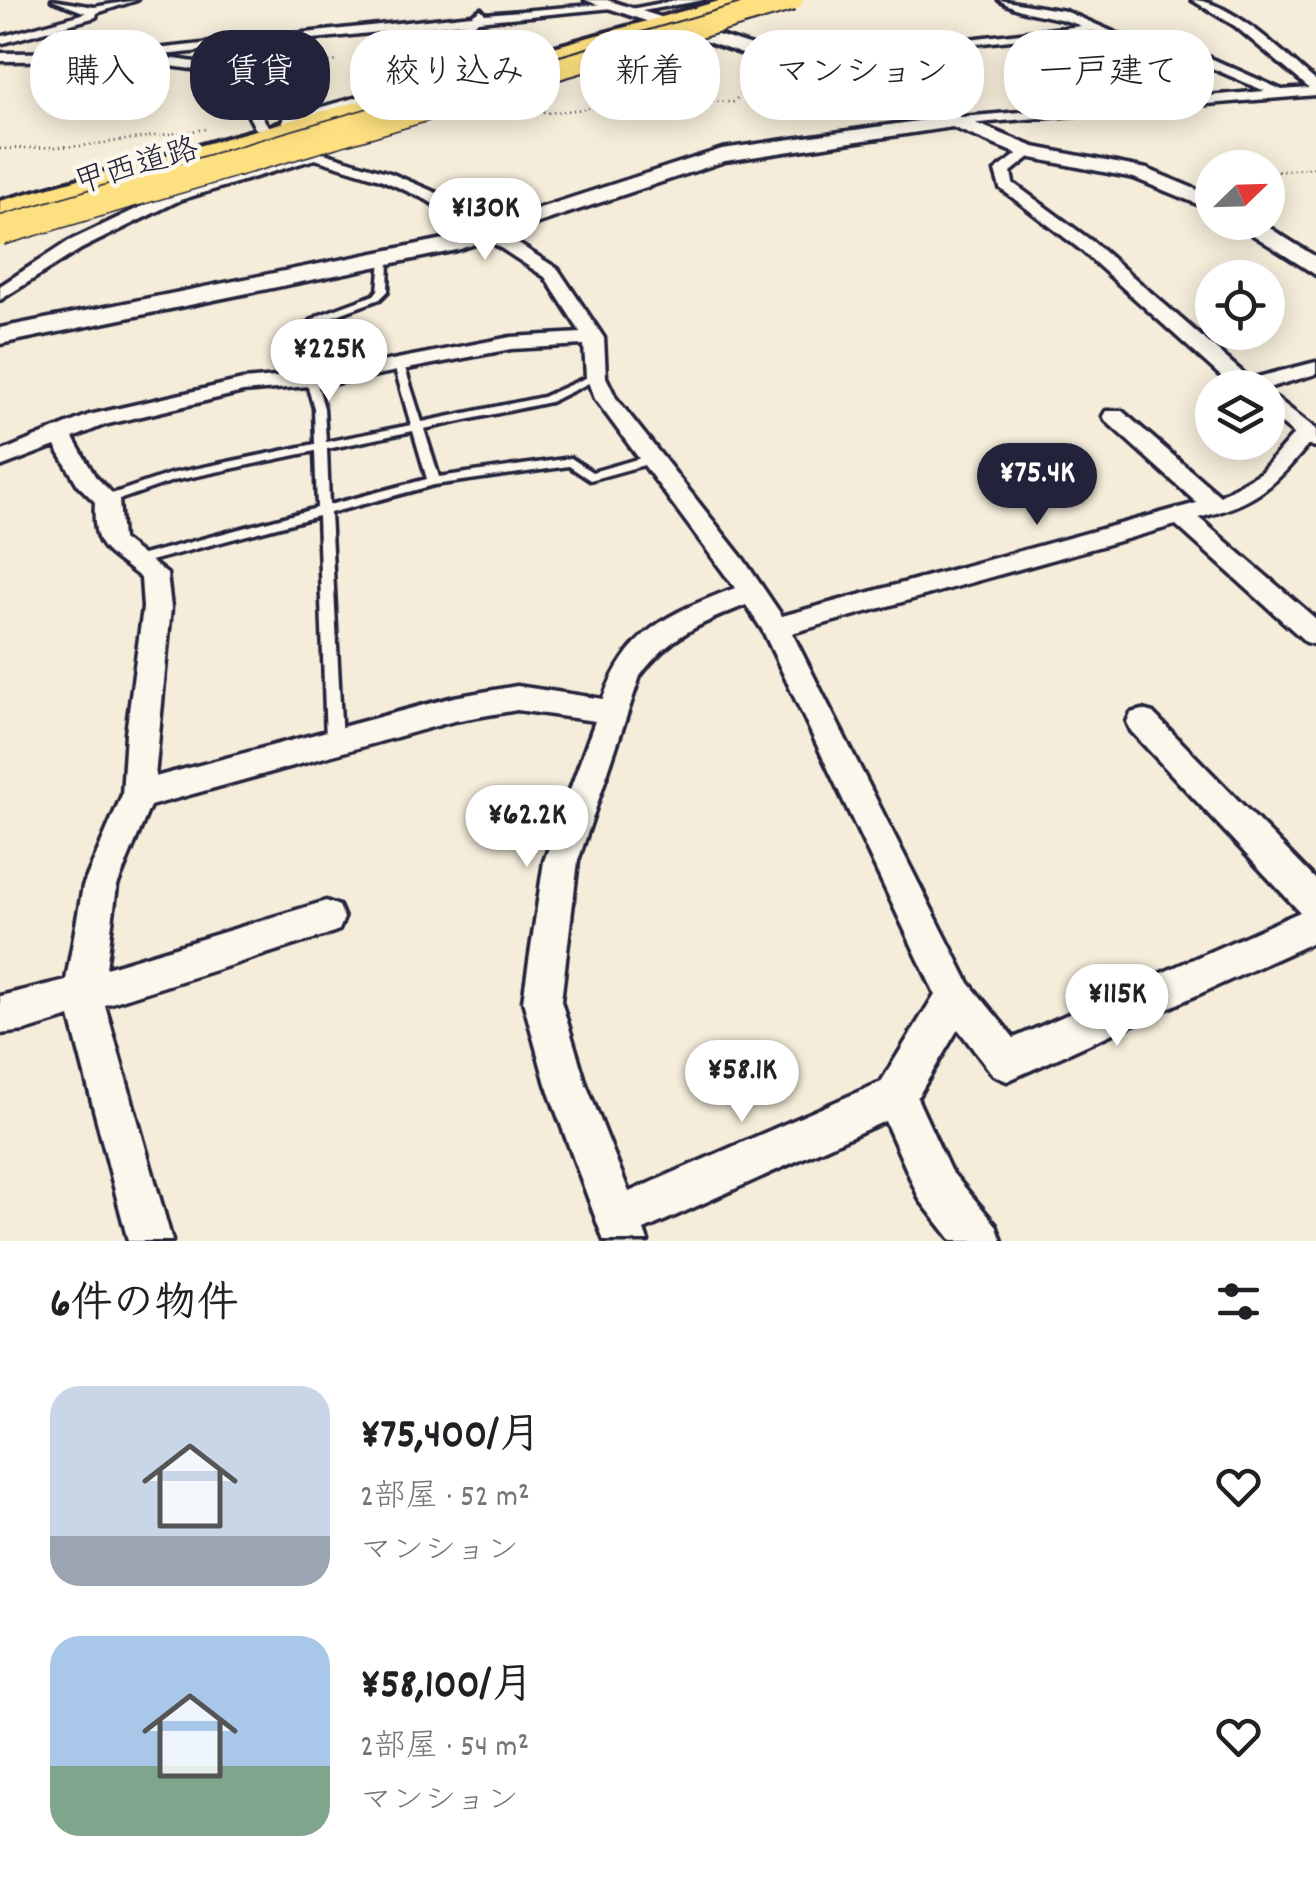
<!DOCTYPE html>
<html lang="ja">
<meta charset="utf-8">
<style>
:root{--surface:#fff;--page:#f6f6f6;--text:#202124;--muted:#757577;--accent:#22223b}
body{margin:0;font-family:Dekko,"Klee One",sans-serif;background:var(--page);color:var(--text);height:100vh;display:flex;flex-direction:column;font-size:38px;white-space:nowrap}
*{box-sizing:border-box;margin:0}
p{font-size:32px;color:var(--muted)}
.icon{flex:none;width:55px;height:55px;fill:none;stroke:currentColor;stroke-width:2;stroke-linecap:round;stroke-linejoin:round}
.map{position:relative;height:1241px;overflow:hidden}
.panel{display:flex;flex-direction:column;background:var(--surface);flex:1}
.panel>*{flex:none}
.hud{position:absolute;left:30px;top:30px;width:1258px;height:90px;display:flex;gap:20px}
.needle{width:65px;rotate:67deg}
.buttons{position:absolute;left:1195px;top:150px;display:grid;gap:20px}
.buttons a{display:grid;place-items:center;width:90px;height:90px;border-radius:50%;background:var(--surface);box-shadow:0 5px 25px #0003;font-size:50px}
.price{position:absolute;translate:-50% -85px;padding:0 22px;border-radius:35px;background:#fff;color:#222;font-size:32px;line-height:65px;filter:drop-shadow(0 2px 5px #0008)}
.price::after{content:'';position:absolute;left:50%;top:60px;width:30px;height:22px;margin-left:-15px;background:inherit;clip-path:polygon(0 0,100% 0,50% 100%)}
.price.on{background:var(--accent);color:#fff}
ul{padding:0;list-style:none}
li{display:flex;align-items:center;gap:30px;height:250px;padding:0 50px}
li span{display:grid;place-items:center;flex:none;width:280px;height:200px;border-radius:30px;color:#555}
li>.icon{margin-inline-start:auto}
span .icon{width:120px;height:120px;fill:#fffc;stroke-width:1}
li b{font-size:42px}
h2{display:flex;justify-content:space-between;align-items:center;height:120px;padding:0 50px;font-size:42px}
.pill{padding:0 35px;border-radius:40px;background:var(--surface);box-shadow:0 5px 25px #0003;font-size:35px;line-height:90px}
.pill.on{background:var(--accent);color:#fff}
.map>svg:first-child{display:block}
</style>
<div class="map">
<svg width="1316" height="1241" viewBox="0 0 1316 1241">
<rect width="100%" height="100%" fill="#f5edda"/>
<filter id="ink" filterUnits="userSpaceOnUse"><feTurbulence type="fractalNoise" baseFrequency=".01" numOctaves="2"/><feDisplacementMap in="SourceGraphic" scale="20" xChannelSelector="R" yChannelSelector="G"/><feConvolveMatrix kernelMatrix="1 2 1 2 8 2 1 2 1" color-interpolation-filters="sRGB"/></filter>
<g filter="url(#ink)">
<g fill="none" stroke-linecap="round" stroke-linejoin="round">
<defs>
<path id="lane" d="M385,257L389,260L388,291L380,299L326,319L308,331L305,342L324,408L326,442L411,425L394,365L399,362L404,365L422,422L543,397L592,375H600L601,377L550,402L424,429L439,477L571,458L592,472L651,455L657,459L655,462L590,480L569,466L434,485L330,513L342,741L339,745L334,747L329,745L326,741L318,516L139,564L133,560L139,556L317,508L315,451L173,481L107,504L101,500L103,497L170,474L315,444L314,408L295,342L298,330L320,315L374,295L378,290L381,260ZM413,431L427,479L329,505L327,449Z"/>
<path id="street" d="M52,0L94,7L137,0L97,13L96,17L0,44V37L86,13Z
M677,0H704L631,13L626,10Z
M999,0L1065,11L1127,38L1199,53L1282,90L1309,88L1235,26L1192,0C1231,0 1286,56 1316,81V95L955,125L948,121L950,118L1265,91L1191,59L1120,43L1093,31L783,65L777,61L1081,26C1054,14 1024,16 999,0Z
M616,3L612,8L478,21L447,54L399,94L288,125L283,124V118L389,88L464,23L154,56L236,68L266,123L275,131L304,147L390,173L439,194L558,269L604,338L606,377L616,398L744,560L782,616L1197,503L1106,421L1103,416L1106,411H1122L1220,496L1261,472L1294,434L1268,413V397L1276,398L1316,429V447L1308,445C1272,489 1254,503 1199,518L1316,619V645L1306,642L1176,525L792,633L969,983L1014,1038L1300,912L1131,731L1127,722L1131,713L1142,710L1153,713L1316,880V941L1007,1081L993,1075L958,1029L917,1098L950,1170L996,1225L1002,1241H952L920,1200L885,1121L644,1230L648,1241H604L546,1084L523,1001L544,861L595,721L517,710L454,721L150,806L117,886L106,968L326,901L339,906L344,918L339,930L326,935L105,1005L172,1241H128L70,1017L25,1031L0,1034V996L66,980L83,886L122,795L126,733L143,608L141,578C107,550 92,552 95,502L78,485L55,446L0,467V452L89,415L243,380L330,372L511,337L581,333L545,277L427,200L380,179L315,159L180,200L81,249L0,300V286L69,241L168,194L299,155L255,128L227,74L128,60L0,61V53L128,52L472,15L481,9L485,14ZM584,345L586,377L595,399L735,588C671,613 628,629 603,699L517,686L454,697L155,777L171,608L167,574L122,539L119,500L95,476L73,438L104,425L243,392L330,384L511,349ZM746,605L763,631L935,994L881,1082L629,1192L586,1084L561,1001L578,861L640,676C669,636 701,623 746,605Z
M1024,149L1036,152L1011,172L1013,183L1093,242L1250,379L1316,362V374L1268,388H1234L1081,250L1000,188L995,171Z"/>
<path id="secondary" d="M585,0H607L907,95L1034,147L1147,169L1212,196V210L1134,178L1022,156L952,127L725,161L457,250L0,344V328L444,239L722,149L932,119Z
M1233,222H1260L1316,257V275Z"/>
<path id="highway" d="M723,0H754L751,4L0,219V201Z"/>
</defs>
<use href="#lane" stroke="#22223b" stroke-width="7"/>
<use href="#street" stroke="#22223b" stroke-width="7"/>
<use href="#secondary" stroke="#22223b" stroke-width="7"/>
<use href="#highway" stroke="#22223b" stroke-width="8"/>
<path stroke="#22223b" stroke-width="2.5" stroke-dasharray="1 4" stroke-linecap="butt" d="M250,71L338,61
M520,103L547,113L659,101L733,102L764,72
M0,149L81,146L206,129
M1268,173L1316,167"/>
<use href="#lane" fill="#fbf7ec" fill-rule="evenodd"/>
<use href="#street" fill="#fbf7ec" fill-rule="evenodd"/>
<use href="#secondary" fill="#fbf7ec" fill-rule="evenodd"/>
<use href="#highway" fill="#fde080" fill-rule="evenodd"/>
<defs>
<path id="highway-bridge-far1" d="M430,106L792,0"/>
<path id="highway-bridge" d="M0,231L438,103"/>
</defs>
<use href="#highway-bridge-far1" stroke="#22223b" stroke-width="25" stroke-linecap="butt"/>
<use href="#highway-bridge" stroke="#22223b" stroke-width="31" stroke-linecap="butt"/>
<use href="#highway-bridge-far1" stroke="#fde080" stroke-width="21"/>
<use href="#highway-bridge" stroke="#fde080" stroke-width="28"/>
</g>
</g>
<g text-anchor="middle" stroke-width="9" stroke-linejoin="round" paint-order="stroke">
<g font-size="32" fill="#22223b" stroke="#fbf7ec">
<text transform="translate(136 164) rotate(-17)" y="11">甲西道路</text>
</g>
</g>
</svg>
<div class="buttons">
<a><svg class="needle" viewBox="-14 -14 28 28"><path d="M0-13l5 13h-10z" fill="#e53935"/><path d="M0 13l5-13h-10z" fill="#757577"/></svg></a>
<a><svg class="icon" aria-label="locate" viewBox="0 0 24 24"><circle cx="12" cy="12" r="6"/><path d="M12 2v4M12 18v4M2 12h4M18 12h4"/></svg></a>
<a><svg class="icon" aria-label="layers" viewBox="0 0 24 24"><path d="M12 4l9 5-9 5-9-5zM3 14l9 5 9-5"/></svg></a>
</div>
<b class="price" style="left:485px;top:263px">¥130K</b>
<b class="price" style="left:329px;top:404px">¥225K</b>
<b class="price on" style="left:1037px;top:528px">¥75.4K</b>
<b class="price" style="left:527px;top:870px">¥62.2K</b>
<b class="price" style="left:1117px;top:1049px">¥115K</b>
<b class="price" style="left:742px;top:1125px">¥58.1K</b>
<div class="hud">
<a class="pill">購入</a>
<a class="pill on">賃貸</a>
<a class="pill">絞り込み</a>
<a class="pill">新着</a>
<a class="pill">マンション</a>
<a class="pill">一戸建て</a>
</div>
</div>
<section class="panel">
<h2>6件の物件<svg class="icon" aria-label="filters" viewBox="0 0 24 24"><path d="M4 7h16M4 17h16"/><circle cx="9" cy="7" r="2"/><circle cx="15" cy="17" r="2"/></svg></h2>
<ul>
<li><span style="background:linear-gradient(#c9d6e8 75%,#9aa5b1 0)"><svg class="icon" aria-label="home" viewBox="0 0 24 24"><path d="M3 11l9-7 9 7M6 9v11h12V9"/></svg></span><div><b>¥75,400/月</b><p>2部屋 · 52 m²</p><p>マンション</p></div><svg class="icon" aria-label="heart" viewBox="0 0 24 24"><path d="M12 20l-8-8c-3-5 5-10 8-4 3-6 11-1 8 4z"/></svg></li>
<li><span style="background:linear-gradient(#a9c7e8 65%,#7fa58c 0)"><svg class="icon" aria-label="home" viewBox="0 0 24 24"><path d="M3 11l9-7 9 7M6 9v11h12V9"/></svg></span><div><b>¥58,100/月</b><p>2部屋 · 54 m²</p><p>マンション</p></div><svg class="icon" aria-label="heart" viewBox="0 0 24 24"><path d="M12 20l-8-8c-3-5 5-10 8-4 3-6 11-1 8 4z"/></svg></li>
</ul>
</section>
